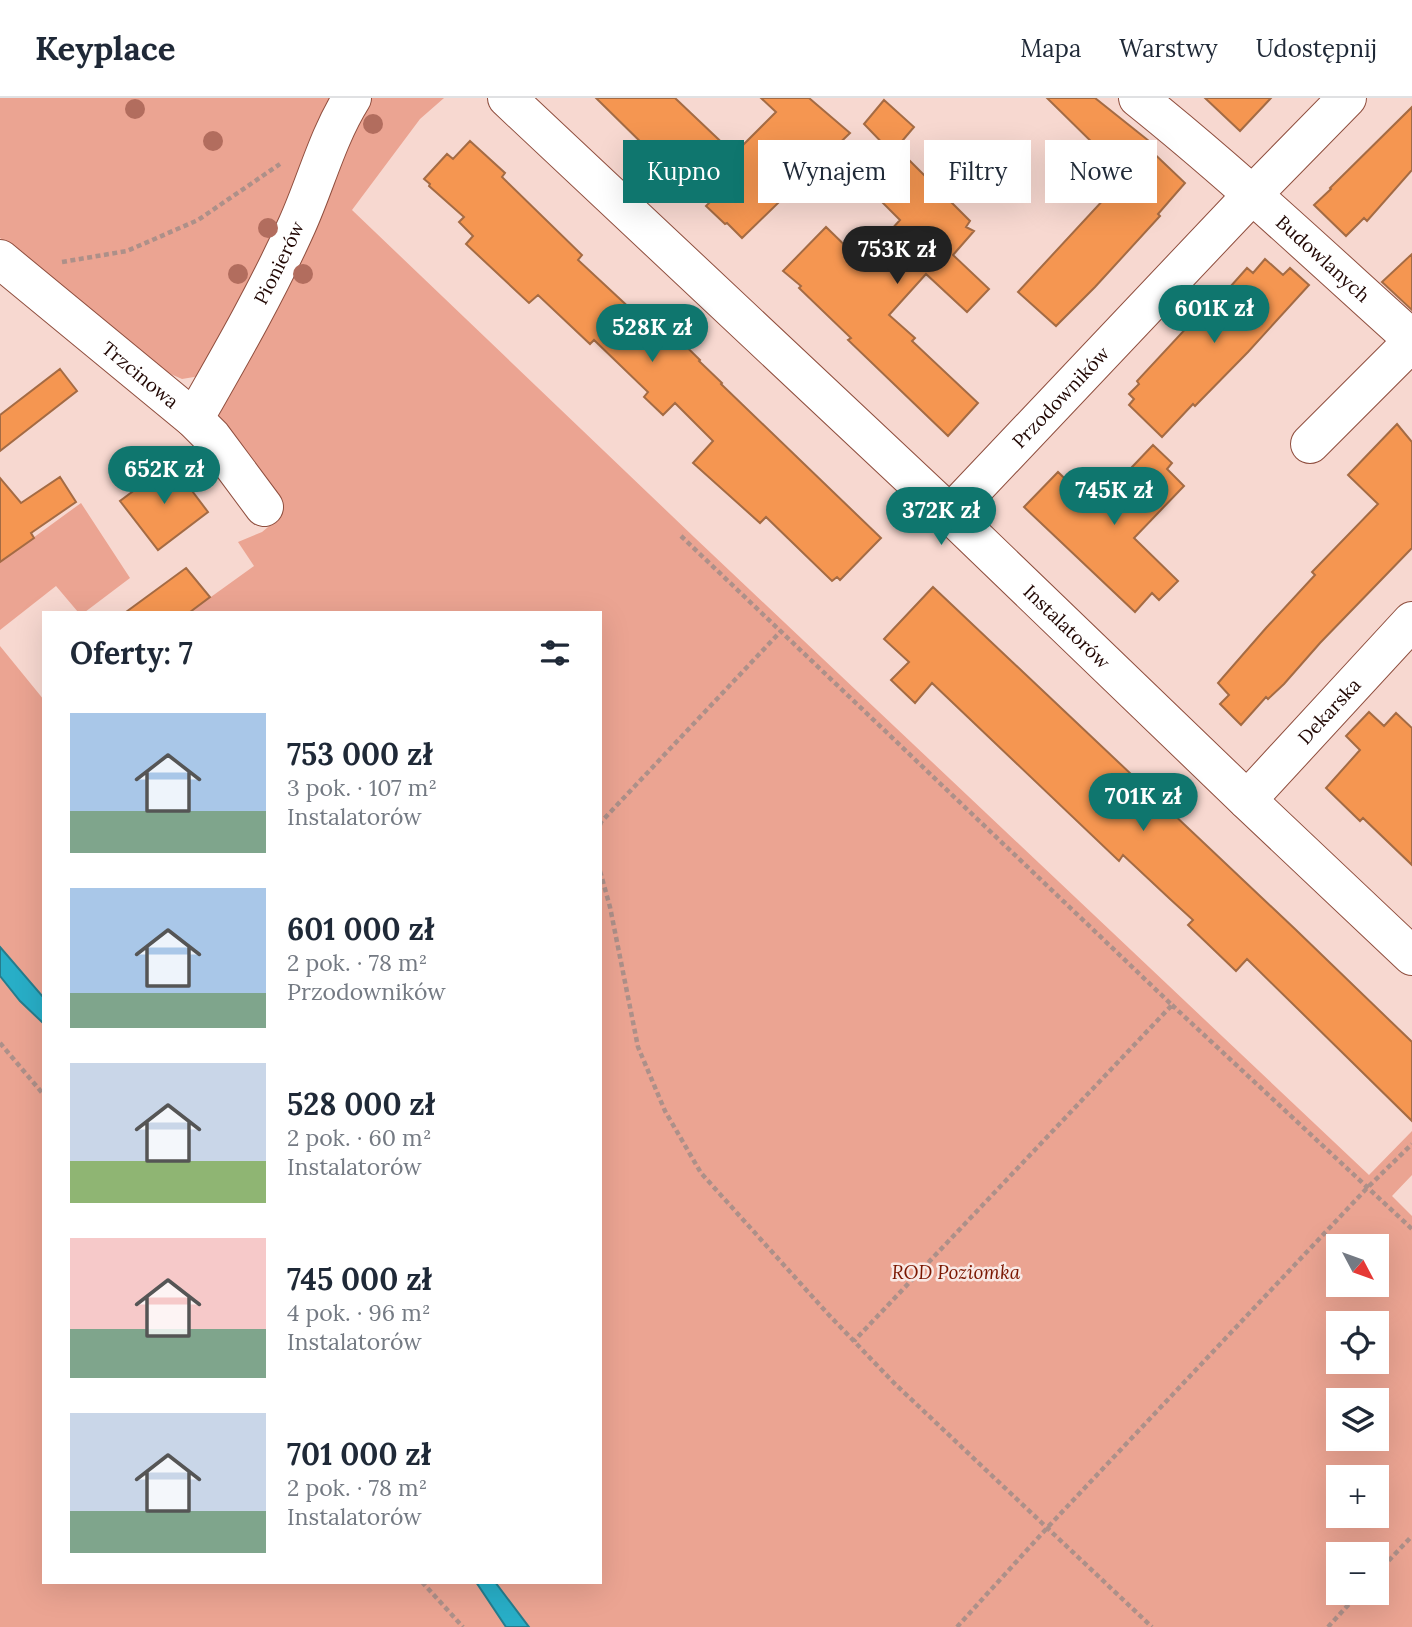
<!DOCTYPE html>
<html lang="pl">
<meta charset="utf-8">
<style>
:root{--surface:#fff;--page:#f2f2f3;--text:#1f2937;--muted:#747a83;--line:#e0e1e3;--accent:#0f766e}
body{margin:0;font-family:Lora,serif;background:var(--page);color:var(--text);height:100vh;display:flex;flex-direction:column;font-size:26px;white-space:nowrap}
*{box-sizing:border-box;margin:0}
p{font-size:23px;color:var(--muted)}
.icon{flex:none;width:38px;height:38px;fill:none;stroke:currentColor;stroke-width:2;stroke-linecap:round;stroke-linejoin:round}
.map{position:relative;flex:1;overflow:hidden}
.panel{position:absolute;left:42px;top:513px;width:560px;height:973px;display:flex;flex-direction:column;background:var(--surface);border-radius:0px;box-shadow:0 7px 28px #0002}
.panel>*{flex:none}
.banner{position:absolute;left:623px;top:42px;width:665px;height:63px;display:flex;gap:14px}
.needle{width:46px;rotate:131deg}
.buttons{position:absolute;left:1326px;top:1136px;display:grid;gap:14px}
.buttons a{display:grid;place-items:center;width:63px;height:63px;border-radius:0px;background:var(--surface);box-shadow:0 7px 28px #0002;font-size:35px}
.price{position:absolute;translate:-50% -60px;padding:0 16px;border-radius:24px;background:var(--accent);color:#fff;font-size:23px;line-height:46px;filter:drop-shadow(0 2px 4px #0008)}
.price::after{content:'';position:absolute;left:50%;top:42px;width:21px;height:16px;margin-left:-10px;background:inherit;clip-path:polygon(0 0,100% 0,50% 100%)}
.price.on{background:#222;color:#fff}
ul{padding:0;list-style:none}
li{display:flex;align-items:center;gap:21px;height:175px;padding:0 28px}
li span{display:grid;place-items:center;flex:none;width:196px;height:140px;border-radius:0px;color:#555}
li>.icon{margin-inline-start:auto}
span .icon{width:84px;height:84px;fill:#fffc;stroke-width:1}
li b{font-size:30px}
h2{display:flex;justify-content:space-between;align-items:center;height:84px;padding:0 28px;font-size:30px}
.pill{padding:0 24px;border-radius:0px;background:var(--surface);box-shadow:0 7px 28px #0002;font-size:24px;line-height:63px}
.pill.on{background:var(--accent);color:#fff}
header{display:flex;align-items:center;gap:42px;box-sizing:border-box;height:98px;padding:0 35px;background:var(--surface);border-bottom:2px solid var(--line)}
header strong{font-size:33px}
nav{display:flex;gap:38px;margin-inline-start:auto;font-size:24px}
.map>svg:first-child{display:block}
</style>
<header>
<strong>Keyplace</strong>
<nav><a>Mapa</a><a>Warstwy</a><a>Udostępnij</a></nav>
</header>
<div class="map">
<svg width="1412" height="1529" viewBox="0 0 1412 1529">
<rect width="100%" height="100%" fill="#f7d8d0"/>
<path fill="#eba492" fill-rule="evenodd" d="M0,0H341L288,122L200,278L182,281L166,274L0,140Z
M368,0H444L420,21L352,112L694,439L1369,1077L1412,1033V1077L1392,1098L1412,1118V1529H529L495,1484H600V514H190L254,468L238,444L262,434L273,425L221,324L218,315ZM1339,1148H1377V1186H1339ZM1339,1225H1377V1264H1339ZM1339,1302H1377V1340H1339ZM1339,1379H1377V1418H1339ZM1339,1456H1377V1494H1339Z
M81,405L130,480L85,514H78L56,488L0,532V464Z
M0,548L44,602V900L0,849Z
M0,878L20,903L44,926V1484H476L506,1529H0Z"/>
<path fill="#28aec7" stroke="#267c8c" stroke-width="2" d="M0,849L44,900V926L20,903L0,878Z
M476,1484H495L529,1529H506Z"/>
<path fill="#f59651" stroke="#a46b44" stroke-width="2" d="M596,0H675L734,56L776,14L761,0H809L850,35L742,140L727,125L725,126L706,108L710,104L660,55L656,59Z
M1047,0H1095L1149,43L1145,47L1185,85L1158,116L1160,118L1095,189L1056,228L1018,194L1106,99L1094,88L1111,70L1104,62L1107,59Z
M1205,0H1271L1240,33Z
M884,2L914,29L892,55L864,26Z
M1412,9V72L1367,123L1364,120L1346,138L1314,107L1331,91L1330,90Z
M470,43L505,75L502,79L582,157L578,162L649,228L657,220L700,262L699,263L722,285L721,286L881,440L840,482L837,479L832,483L766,419L760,425L693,365L713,343L675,305L663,317L644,299L648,294L594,242L590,246L538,197L529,205L466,146L473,138L459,124L464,119L429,88L430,86L424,81L447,56L453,61Z
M899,52L970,123L966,129L974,133L953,157L989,191L967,214L926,176L889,217L915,240L912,243L978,305L948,338L848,242L851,240L799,190L801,188L783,173L826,129L862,164L900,122L865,87Z
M1412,156V212L1382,184Z
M1265,161L1283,177L1290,170L1309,187L1248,254L1195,308L1193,306L1162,339L1129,307L1134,301L1129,296L1139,286L1137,283L1203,212L1207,215L1247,170L1253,175Z
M60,271L77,293L0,353V317Z
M1397,326L1412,344V450L1320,545L1284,586L1268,601L1266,599L1241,627L1220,606L1229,597L1218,585L1266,530L1315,477L1312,474L1378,406L1348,377Z
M1153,347L1172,365L1167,371L1184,388L1134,440L1178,483L1159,502L1152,495L1135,514L1024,409L1058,374L1094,409Z
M171,365L208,414L158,452L120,403Z
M60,379L76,404L31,435L34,440L0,464V380L21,405Z
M186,470L210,499L190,514H126Z
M933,489L1295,831L1412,944V1023L1247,861L1236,873L1188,827L1193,822L1170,801L1123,757L1119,763L932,585L915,605L891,582L909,564L884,541Z
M1369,614L1384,628L1396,615L1412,630V767L1363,720L1360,723L1326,690L1360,652L1346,638Z"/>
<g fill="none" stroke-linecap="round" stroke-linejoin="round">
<defs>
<g id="minor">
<path id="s1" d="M507,0L950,416L1247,702L1412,858"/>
<path id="s2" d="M1138,0C1233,76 1322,160 1412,241"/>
<path id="s3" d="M0,161L194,321L212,339L264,409"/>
<path id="s4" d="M194,321C230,258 267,194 297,127C316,85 327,40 352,0"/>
<path d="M1310,346L1412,244"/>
<path id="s5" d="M950,416L1252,97L1347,0"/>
<path id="s6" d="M1247,702L1412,523"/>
</g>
</defs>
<use href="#minor" stroke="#8f4e3e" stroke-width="40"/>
<path stroke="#ad9089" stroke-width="4.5" stroke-dasharray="5 3.5" stroke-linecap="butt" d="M62,164L127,153L198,122L280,66
M681,438L1172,907L854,1243
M600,727L601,724L781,533
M600,773L610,809L638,949L665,1013L701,1075L828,1216L894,1285L1152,1529
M1172,907L1412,1131
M0,945L44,997
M1377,1475L1412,1438
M422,1484L463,1529
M957,1529L1047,1430L1368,1089L1412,1046
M1328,1529L1360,1494"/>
<use href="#minor" stroke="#fff" stroke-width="38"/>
</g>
<g fill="#b26d5e">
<circle cx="135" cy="11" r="10"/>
<circle cx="373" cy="26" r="10"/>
<circle cx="213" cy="43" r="10"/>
<circle cx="268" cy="130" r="10"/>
<circle cx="238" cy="176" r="10"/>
<circle cx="303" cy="176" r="10"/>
</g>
<g text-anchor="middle" stroke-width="5" stroke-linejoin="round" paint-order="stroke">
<g font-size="19" fill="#210703" stroke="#f9e9e5">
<text dy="7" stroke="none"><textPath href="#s2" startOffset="245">Budowlanych</textPath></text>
<text dy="7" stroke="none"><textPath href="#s4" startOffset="178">Pionierów</textPath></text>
<text dy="7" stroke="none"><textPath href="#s3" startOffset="182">Trzcinowa</textPath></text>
<text dy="7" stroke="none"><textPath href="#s5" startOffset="161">Przodowników</textPath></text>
<text dy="7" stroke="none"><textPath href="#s1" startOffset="770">Instalatorów</textPath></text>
<text dy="7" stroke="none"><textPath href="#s6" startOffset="121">Dekarska</textPath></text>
</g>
<g font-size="19" font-style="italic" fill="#7a1600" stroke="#f9e9e5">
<text x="956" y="1181">ROD Poziomka</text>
</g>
</g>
</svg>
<div class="buttons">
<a><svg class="needle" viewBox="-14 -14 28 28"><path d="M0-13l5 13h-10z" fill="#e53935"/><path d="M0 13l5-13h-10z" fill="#747a83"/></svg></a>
<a><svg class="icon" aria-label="locate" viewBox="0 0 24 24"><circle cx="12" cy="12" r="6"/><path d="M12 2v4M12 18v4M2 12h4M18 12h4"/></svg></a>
<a><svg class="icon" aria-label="layers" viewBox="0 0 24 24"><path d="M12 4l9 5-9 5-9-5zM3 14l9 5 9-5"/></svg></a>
<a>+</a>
<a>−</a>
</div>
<b class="price on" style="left:897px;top:188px">753K zł</b>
<b class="price" style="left:1214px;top:247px">601K zł</b>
<b class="price" style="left:652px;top:266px">528K zł</b>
<b class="price" style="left:164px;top:408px">652K zł</b>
<b class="price" style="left:1114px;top:429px">745K zł</b>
<b class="price" style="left:941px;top:449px">372K zł</b>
<b class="price" style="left:1143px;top:735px">701K zł</b>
<div class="banner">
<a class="pill on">Kupno</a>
<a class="pill">Wynajem</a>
<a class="pill">Filtry</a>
<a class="pill">Nowe</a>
</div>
<section class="panel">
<h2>Oferty: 7<svg class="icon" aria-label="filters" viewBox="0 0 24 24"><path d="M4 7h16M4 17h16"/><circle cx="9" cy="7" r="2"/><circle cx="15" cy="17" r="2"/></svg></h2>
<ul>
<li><span style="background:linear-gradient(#a9c7e8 70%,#7fa58c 0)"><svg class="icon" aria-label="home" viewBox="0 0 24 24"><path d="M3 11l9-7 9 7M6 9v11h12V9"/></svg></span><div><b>753 000 zł</b><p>3 pok. · 107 m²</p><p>Instalatorów</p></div></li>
<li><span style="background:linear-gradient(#a9c7e8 75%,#7fa58c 0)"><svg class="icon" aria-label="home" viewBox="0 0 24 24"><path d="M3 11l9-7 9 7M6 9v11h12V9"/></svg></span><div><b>601 000 zł</b><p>2 pok. · 78 m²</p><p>Przodowników</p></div></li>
<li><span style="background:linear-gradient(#c9d6e8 70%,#8fb573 0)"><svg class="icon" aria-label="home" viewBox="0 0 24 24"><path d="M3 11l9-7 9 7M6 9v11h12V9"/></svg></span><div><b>528 000 zł</b><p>2 pok. · 60 m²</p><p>Instalatorów</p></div></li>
<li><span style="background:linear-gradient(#f6c9c9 65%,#7fa58c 0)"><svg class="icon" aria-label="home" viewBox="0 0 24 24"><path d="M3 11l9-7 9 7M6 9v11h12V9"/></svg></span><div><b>745 000 zł</b><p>4 pok. · 96 m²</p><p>Instalatorów</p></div></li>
<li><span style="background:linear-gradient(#c9d6e8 70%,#7fa58c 0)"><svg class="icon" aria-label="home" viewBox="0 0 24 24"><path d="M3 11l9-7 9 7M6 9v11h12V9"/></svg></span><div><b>701 000 zł</b><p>2 pok. · 78 m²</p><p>Instalatorów</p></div></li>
</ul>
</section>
</div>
